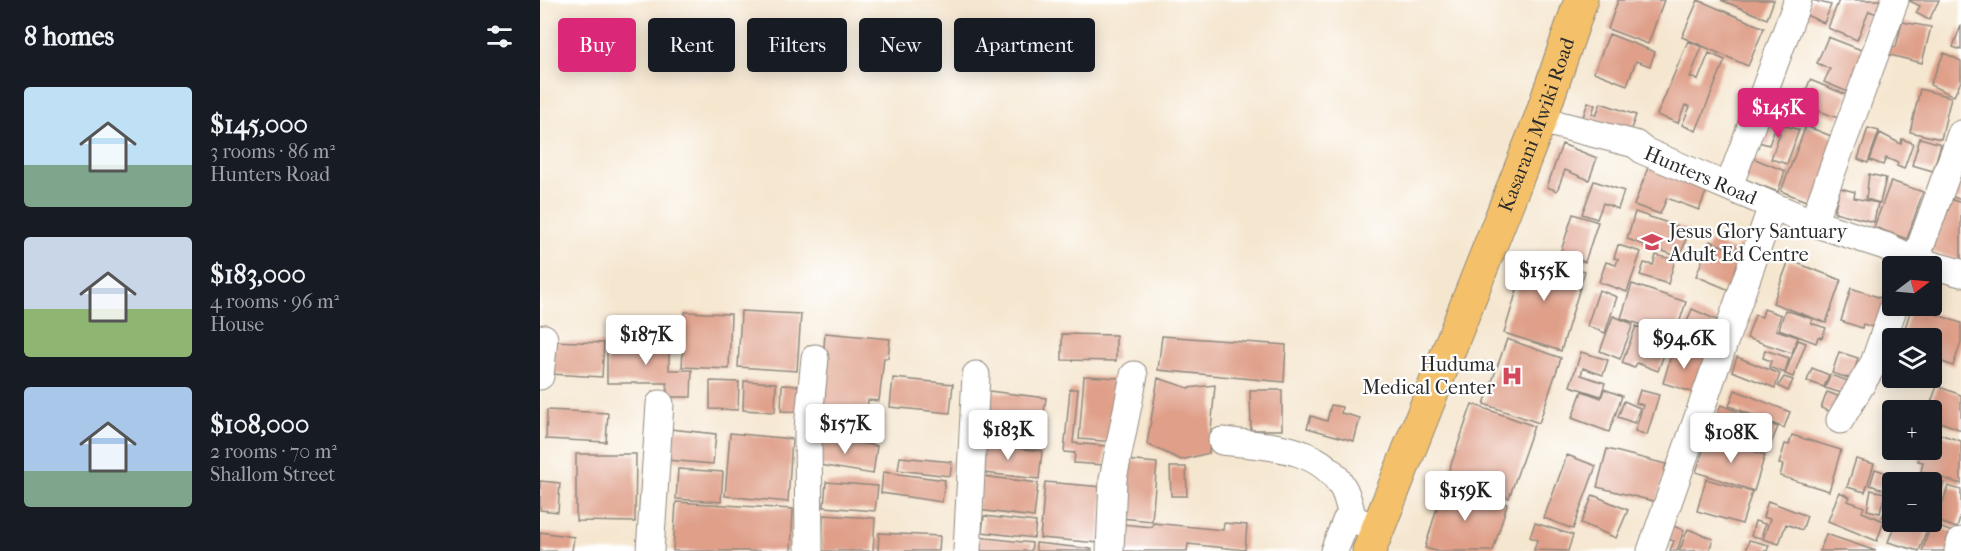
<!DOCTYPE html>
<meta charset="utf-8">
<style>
:root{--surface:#171b24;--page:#20242c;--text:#f1f3f6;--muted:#9ea1a6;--accent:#db2777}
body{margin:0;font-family:"IM FELL French Canon",serif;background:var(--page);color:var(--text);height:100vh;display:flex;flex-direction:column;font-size:22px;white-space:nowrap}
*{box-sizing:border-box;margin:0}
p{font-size:20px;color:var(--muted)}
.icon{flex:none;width:33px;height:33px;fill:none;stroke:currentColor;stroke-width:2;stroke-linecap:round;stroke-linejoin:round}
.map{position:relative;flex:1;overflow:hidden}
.drawer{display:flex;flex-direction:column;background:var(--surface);width:540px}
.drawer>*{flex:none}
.banner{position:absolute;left:18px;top:18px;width:570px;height:54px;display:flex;gap:12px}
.needle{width:39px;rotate:74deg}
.buttons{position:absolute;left:1342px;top:256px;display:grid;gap:12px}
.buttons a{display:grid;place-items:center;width:60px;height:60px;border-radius:6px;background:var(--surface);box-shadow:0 3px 15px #0003;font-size:30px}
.price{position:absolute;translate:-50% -51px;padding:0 14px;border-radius:6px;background:#fff;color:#222;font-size:20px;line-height:39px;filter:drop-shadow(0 2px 3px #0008)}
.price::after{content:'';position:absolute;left:50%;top:36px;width:18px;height:14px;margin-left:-9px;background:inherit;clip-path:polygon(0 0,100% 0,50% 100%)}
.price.selected{background:var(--accent);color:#fff}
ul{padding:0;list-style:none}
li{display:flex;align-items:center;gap:18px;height:150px;padding:0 24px}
li span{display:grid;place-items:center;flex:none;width:168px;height:120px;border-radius:6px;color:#555}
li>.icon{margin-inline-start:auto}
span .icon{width:72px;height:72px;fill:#fffc;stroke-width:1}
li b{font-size:26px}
h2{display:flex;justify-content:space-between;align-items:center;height:72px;padding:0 24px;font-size:26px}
.chip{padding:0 21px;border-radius:6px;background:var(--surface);box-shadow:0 3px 15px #0003;font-size:21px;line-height:54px}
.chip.selected{background:var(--accent);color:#fff}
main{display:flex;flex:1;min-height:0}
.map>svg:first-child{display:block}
</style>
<main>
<section class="drawer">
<h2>8 homes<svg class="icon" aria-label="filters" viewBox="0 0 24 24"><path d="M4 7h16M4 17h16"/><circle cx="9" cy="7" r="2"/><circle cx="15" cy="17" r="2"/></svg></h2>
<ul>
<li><span style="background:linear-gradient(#bfe0f5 65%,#7fa58c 0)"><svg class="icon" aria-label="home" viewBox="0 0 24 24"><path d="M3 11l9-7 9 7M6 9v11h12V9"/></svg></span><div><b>$145,000</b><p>3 rooms · 86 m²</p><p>Hunters Road</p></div></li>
<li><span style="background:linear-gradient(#c9d6e8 60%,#8fb573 0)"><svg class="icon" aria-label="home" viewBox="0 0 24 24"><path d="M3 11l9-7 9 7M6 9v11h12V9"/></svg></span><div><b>$183,000</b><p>4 rooms · 96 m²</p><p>House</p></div></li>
<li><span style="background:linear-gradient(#a9c7e8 70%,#7fa58c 0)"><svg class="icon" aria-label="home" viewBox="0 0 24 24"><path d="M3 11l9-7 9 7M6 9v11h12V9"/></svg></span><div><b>$108,000</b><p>2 rooms · 70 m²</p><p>Shallom Street</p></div></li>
</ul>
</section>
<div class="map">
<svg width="1421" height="551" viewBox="0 0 1421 551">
<rect width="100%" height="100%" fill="#fff"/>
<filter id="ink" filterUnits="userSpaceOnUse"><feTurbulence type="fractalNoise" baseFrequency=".0167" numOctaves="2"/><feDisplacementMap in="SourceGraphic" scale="12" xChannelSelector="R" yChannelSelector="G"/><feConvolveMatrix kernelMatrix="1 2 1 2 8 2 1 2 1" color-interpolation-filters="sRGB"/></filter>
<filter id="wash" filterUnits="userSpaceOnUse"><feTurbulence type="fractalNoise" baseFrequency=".008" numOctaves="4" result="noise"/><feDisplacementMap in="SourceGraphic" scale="24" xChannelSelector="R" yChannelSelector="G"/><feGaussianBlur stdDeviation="1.35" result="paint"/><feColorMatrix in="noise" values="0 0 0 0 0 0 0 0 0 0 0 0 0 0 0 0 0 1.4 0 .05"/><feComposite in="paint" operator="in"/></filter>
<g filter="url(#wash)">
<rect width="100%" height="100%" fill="#f5e6cf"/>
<g id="blocks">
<path fill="#df9f88" d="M1078,0H1124L1108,44L1068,29Z
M1158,0L1224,28L1208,66L1142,37Z
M1181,0H1234L1227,19Z
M1272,0L1291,5L1284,23L1266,15Z
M1299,0H1342L1337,14L1329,11L1317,40L1288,28Z
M1368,0H1399L1389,20L1376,13L1380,6Z
M1362,22L1391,27L1382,63L1342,53L1344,44L1356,47Z
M1421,25V50L1413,47Z
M1069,34L1115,52L1110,66L1096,61L1087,85L1054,72Z
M1288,37L1324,51L1308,92L1284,82L1290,69L1277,63Z
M1148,41L1162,47L1150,77L1158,80L1169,53L1185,60L1156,131L1142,125L1150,107L1145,105L1138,123L1117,115Z
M1404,53L1421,61V81L1414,96L1390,85Z
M1270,80L1307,95L1298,118L1261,104Z
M1380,89L1411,97L1401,139L1370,132Z
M1048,102L1055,105L1052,114L1056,115L1061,103L1096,115L1087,140L1041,123Z
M1222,118L1259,130L1247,164L1231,159L1240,133L1234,131L1229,145L1215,141Z
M1266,126L1301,140L1276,205L1241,191Z
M1328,128L1339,131L1328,163L1318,159Z
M1340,133L1361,144L1362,139L1373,143L1364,169L1357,166L1358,163L1346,158L1343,165L1330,160Z
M1380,138L1401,144L1393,171L1372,165Z
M1022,144L1057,158L1049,180L1025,170L1017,191L1007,187Z
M1210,157L1245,171L1238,192L1202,178Z
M1109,165L1168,187L1159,210L1127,198L1120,214L1094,205Z
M1329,174L1346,178L1340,203L1326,199Z
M1416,177L1421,179V200L1403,193Z
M1054,181L1084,191L1078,209L1063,203L1057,219L1042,214Z
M1351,181L1383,192L1367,239L1334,227Z
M1300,188L1315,192L1314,198L1338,203L1334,222L1294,212Z
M1408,198L1421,203V261L1390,251Z
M1095,212L1149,230L1140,257L1087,239Z
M1033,214L1058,222L1045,262L1020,254Z
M1170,241L1195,251L1198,245L1211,250L1194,292L1156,276Z
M1078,245L1101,252L1087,292L1059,282L1066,262L1076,265L1078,259L1074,258Z
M988,253L1045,271L1021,351L964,333Z
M1116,255L1135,260L1128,284L1100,275L1104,263L1113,265Z
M1249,260L1301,280L1286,323L1233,303Z
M1092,284L1146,302L1135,336L1081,318Z
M1311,288L1353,302L1345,331L1323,324L1322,328L1301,321Z
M1059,290L1077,297L1065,333L1047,326Z
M1372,306L1421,323V342L1413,366L1392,358V339L1364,331Z
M1152,309L1177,320L1167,345L1142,334Z
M1224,309L1241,315L1236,330L1258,337L1252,353L1207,338L1215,315L1222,317Z
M1245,310L1273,319L1271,323L1286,328L1282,338L1278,337L1276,343L1239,329Z
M201,311L261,314L257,371L198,367Z
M145,312L191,314L189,369L142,367Z
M1073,316L1093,324L1080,359L1060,351Z
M1096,326L1130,339L1118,371L1097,363L1094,368L1082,363Z
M285,333L350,339L348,358H344L339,401L328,400L327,409L280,404Z
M522,334L576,335V361L522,360Z
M622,336L746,345L744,382L618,370Z
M967,339L1021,358L999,423L944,404Z
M1258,340L1266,343L1253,377L1245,374Z
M11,341L64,343L62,377L10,374Z
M67,341H129V370H152L151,397H127V383H67Z
M1134,346L1166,356L1155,393L1123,383Z
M1225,350L1249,358L1245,373L1229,367L1231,361L1223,358Z
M1041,352L1068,360L1063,375L1043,368L1041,375L1065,383L1061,396L1030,386Z
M1299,352L1318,358L1312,379L1292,373Z
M1197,357L1240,374L1235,388L1192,371Z
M1272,368L1289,375L1284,387L1267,381Z
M1290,375L1312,382L1308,395L1285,388Z
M544,376L579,378L575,442L539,439Z
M1244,377L1253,380L1248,391L1238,386Z
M353,378L413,384L410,413L350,407Z
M618,378L648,388L675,385L669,453L641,460L607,444Z
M170,381L199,382L198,410L170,409Z
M204,381L236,383L235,412L203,410Z
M242,385L264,386L263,412L241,411Z
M1397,386L1421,395V430L1392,419V411H1388Z
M530,389H538L533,443L566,446L564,465L534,463L535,453L524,452Z
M1064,389L1082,396L1069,432L1032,418L1042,391L1061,398Z
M710,390H742V430H711Z
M1100,390L1119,395L1107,435L1095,431L1103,405L1096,403Z
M1195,390L1250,412L1244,428L1189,406Z
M449,391L506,398L499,447L442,439Z
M1287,392L1298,396L1292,412L1281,408Z
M1084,401L1100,408L1094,423L1078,417Z
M932,404L994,426L969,498L907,476Z
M791,405L802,407L801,413L820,418L814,441L767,428L771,416L787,421Z
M1181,405L1198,412L1186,439L1170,432Z
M7,410L68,413L66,442L6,439Z
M1201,412L1238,427L1227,453L1189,438L1194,424L1220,434L1223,427L1198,417Z
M130,429L176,434L173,464L127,460Z
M190,433L252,439L248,502L185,496Z
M1396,433L1421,441V484L1381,471L1383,462L1378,461L1381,450H1392V437L1395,438Z
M1252,435L1301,450L1289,491L1240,476L1243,465L1239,464L1245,444L1249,445Z
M1168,436L1225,455L1214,491L1156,472Z
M277,437L337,446L333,474L273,464Z
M438,444L502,451L499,479L435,472Z
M1067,449L1126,464L1117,502L1057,487Z
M36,454H96L95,522L36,521Z
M1027,455L1056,466L1033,529L1004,518Z
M360,457L412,462L410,476L358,470Z
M1316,459L1334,464L1325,492L1307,487Z
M585,460L617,463L612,521L580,518Z
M630,467H646L647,496H631Z
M138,469L183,472L181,502L136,499Z
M1335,469L1353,475L1348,491L1330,485Z
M343,472L405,480L402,502L341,493Z
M1379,475L1404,483L1393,520L1392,483H1377Z
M442,476L498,483L494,517L438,510Z
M1166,479L1212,492L1202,524L1157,511Z
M0,481L20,483L18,512L0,510Z
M286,482L338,486L335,511L284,507Z
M505,482L563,487L559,543L500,538Z
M904,484L967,504L953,551H896L885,548Z
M1408,486L1421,490V514L1417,528L1397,521Z
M1331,490L1345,493L1340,513L1327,510Z
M1299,492L1310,497L1308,501L1324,507L1322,512L1344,521L1337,541L1288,521Z
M1351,492L1353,493V521L1342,517Z
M1053,495L1088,510L1076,538L1041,523Z
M1228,501L1267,516L1262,530L1246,524L1239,544L1223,539L1230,519L1223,517Z
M136,502L253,509L251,551H133Z
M283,515L335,518L333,551H282Z
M444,516L496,522L494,538L442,532Z
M1215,521L1225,524L1221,538L1211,536Z
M613,523L683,530L684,523L707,525L705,550L648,544L647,551H579L581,524L612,527Z
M995,523L1033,535L1028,551L994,550L997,540L990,537Z
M1355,524L1369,529L1372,524L1387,530L1379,551L1348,542Z
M1391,524L1415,533L1408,551H1382Z
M1133,526L1144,530L1137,551H1130L1134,541L1128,539Z
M1148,529L1173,539L1169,551H1139Z
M0,532L34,537L32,551H0Z
M339,533L400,536L399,551H338Z
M1286,534L1336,551H1280Z
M438,537L492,543L491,551H437Z
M1209,540L1229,545L1227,551H1206Z
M496,543L552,549V551H496Z"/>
</g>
</g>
<g filter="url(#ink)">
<use href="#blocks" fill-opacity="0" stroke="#90887d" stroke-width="1.5"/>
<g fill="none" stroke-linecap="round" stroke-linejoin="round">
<defs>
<g id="minor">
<path id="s1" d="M1000,120L1095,144L1104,151L1273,223L1345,246L1377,261L1421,273"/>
<path d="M1189,186L1258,0"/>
<path d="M1273,223L1355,0"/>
<path d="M1373,267L1421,134"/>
<path d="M0,376L4,338"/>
<path d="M1300,420L1334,363L1354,306"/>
<path d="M682,441C724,446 780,445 803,488C808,496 810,510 813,519"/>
<path d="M110,551L120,404"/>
<path d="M269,551L268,428L275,358"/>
<path d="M427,551L436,375"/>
<path d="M570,551L573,479L594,375"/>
<path d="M794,551L806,521L813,519L828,525"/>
<path d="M1111,551L1232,206"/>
<path d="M1418,551L1421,541"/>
</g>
<g id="major">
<path id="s2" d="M829,551L1000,120L1041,0"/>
</g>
</defs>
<use href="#minor" stroke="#90887d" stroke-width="29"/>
<use href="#major" stroke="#90887d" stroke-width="35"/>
<use href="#minor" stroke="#fff" stroke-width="27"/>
<use href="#major" stroke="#f4c16a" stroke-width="33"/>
</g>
</g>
<defs>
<symbol id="school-bare" viewBox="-9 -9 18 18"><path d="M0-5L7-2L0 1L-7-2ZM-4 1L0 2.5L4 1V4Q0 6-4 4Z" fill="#d1495b" stroke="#fff" stroke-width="2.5" paint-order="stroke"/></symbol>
<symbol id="hospital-bare" viewBox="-9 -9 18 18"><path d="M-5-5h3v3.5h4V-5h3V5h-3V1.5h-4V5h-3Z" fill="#d1495b" stroke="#fff" stroke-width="2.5" paint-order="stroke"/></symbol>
</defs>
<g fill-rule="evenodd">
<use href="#school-bare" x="1097" y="227" width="30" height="30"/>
<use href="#hospital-bare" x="957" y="361" width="30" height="30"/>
</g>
<g text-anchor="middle" stroke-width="4.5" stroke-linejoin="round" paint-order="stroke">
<g font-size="20" fill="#2b2b2b" stroke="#fff">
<text dy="7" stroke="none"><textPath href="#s2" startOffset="458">Kasarani Mwiki Road</textPath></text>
<text dy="7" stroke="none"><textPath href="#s1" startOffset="171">Hunters Road</textPath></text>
</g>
<g font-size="20" fill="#2b2b2b" stroke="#fff" text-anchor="start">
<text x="1129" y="238">Jesus Glory Santuary<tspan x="1129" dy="23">Adult Ed Centre</tspan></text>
<text x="955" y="371" text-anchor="end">Huduma<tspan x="955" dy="23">Medical Center</tspan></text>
</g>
</g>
</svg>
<div class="buttons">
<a><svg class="needle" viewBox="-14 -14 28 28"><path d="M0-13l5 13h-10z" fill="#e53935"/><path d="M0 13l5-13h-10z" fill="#9ea1a6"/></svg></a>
<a><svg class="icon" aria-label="layers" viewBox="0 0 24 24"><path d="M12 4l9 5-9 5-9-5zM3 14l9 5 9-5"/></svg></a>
<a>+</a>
<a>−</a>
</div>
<b class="price selected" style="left:1238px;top:139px">$145K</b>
<b class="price" style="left:1004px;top:302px">$155K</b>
<b class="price" style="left:106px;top:366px">$187K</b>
<b class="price" style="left:1144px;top:370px">$94.6K</b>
<b class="price" style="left:305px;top:455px">$157K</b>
<b class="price" style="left:468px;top:461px">$183K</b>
<b class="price" style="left:1191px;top:464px">$108K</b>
<b class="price" style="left:925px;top:522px">$159K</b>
<div class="banner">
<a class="chip selected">Buy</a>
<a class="chip">Rent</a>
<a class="chip">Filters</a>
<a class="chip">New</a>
<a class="chip">Apartment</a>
</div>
</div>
</main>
